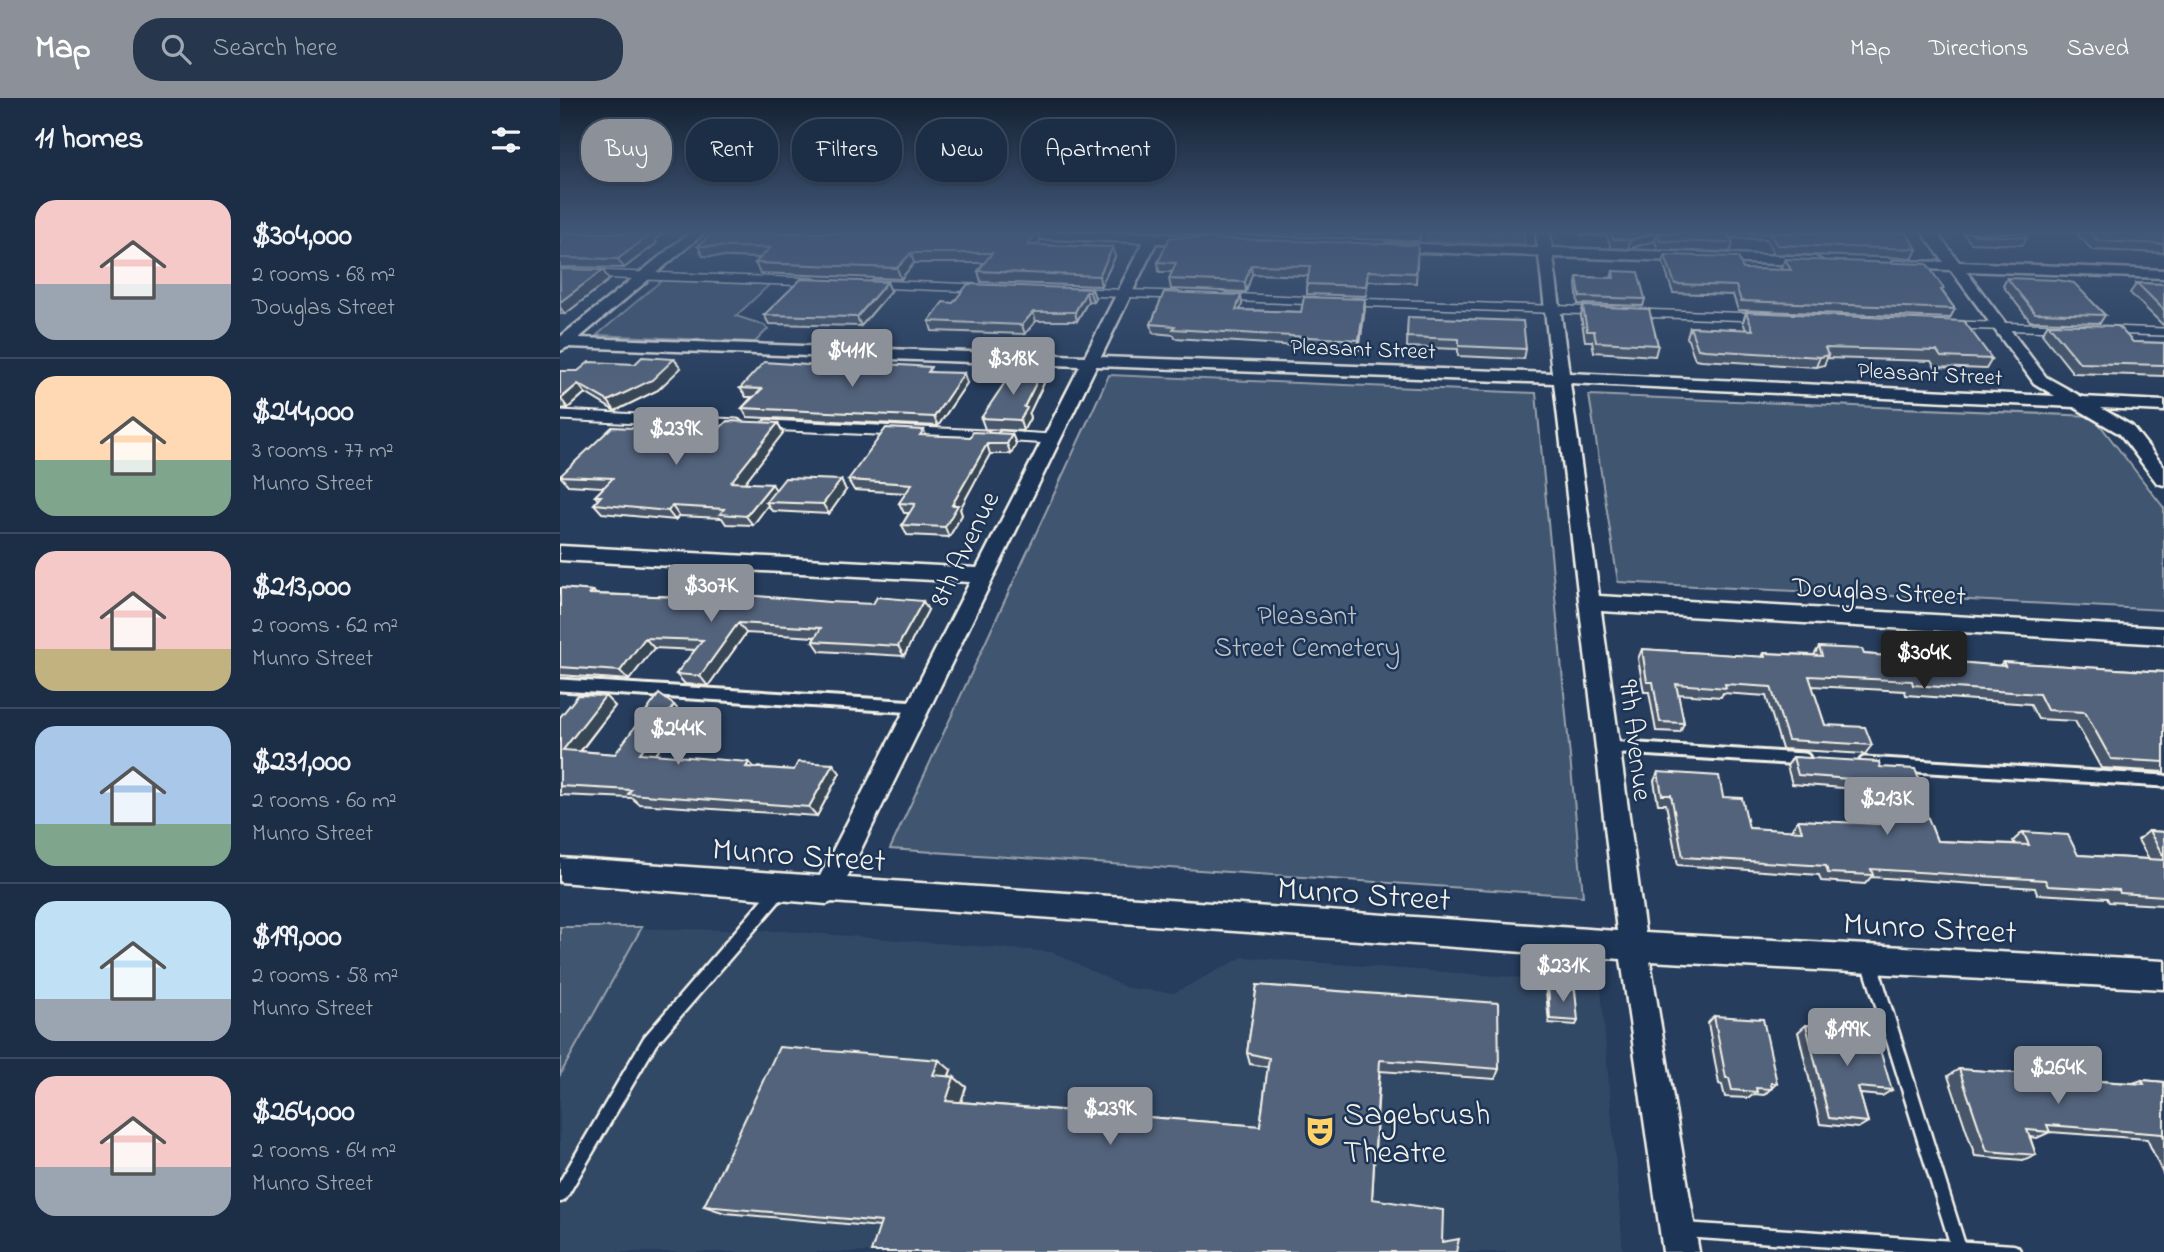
<!DOCTYPE html>
<meta charset="utf-8">
<style>
:root{--surface:#1c2e46;--page:#25364d;--text:#f1f3f6;--muted:#a0a8b3;--line:#3a4a5f;--accent:#8c9099}
body{margin:0;font-family:"Indie Flower",sans-serif;background:var(--page);color:var(--text);height:100vh;display:flex;flex-direction:column;font-size:26px;white-space:nowrap}
*{box-sizing:border-box;margin:0}
p{font-size:23px;color:var(--muted)}
.icon{flex:none;width:38px;height:38px;fill:none;stroke:currentColor;stroke-width:2;stroke-linecap:round;stroke-linejoin:round}
.map{position:relative;flex:1;overflow:hidden}
.sheet{display:flex;flex-direction:column;background:var(--surface);width:560px}
.sheet>*{flex:none}
.guide{position:absolute;left:21px;top:21px;width:665px;height:63px;display:flex;gap:14px}
.price{position:absolute;translate:-50% -60px;padding:0 16px;border-radius:7px;background:var(--accent);color:#fff;font-size:23px;line-height:46px;filter:drop-shadow(0 2px 4px #0008)}
.price::after{content:'';position:absolute;left:50%;top:42px;width:21px;height:16px;margin-left:-10px;background:inherit;clip-path:polygon(0 0,100% 0,50% 100%)}
.price.selected{background:#222;color:#fff}
ul{padding:0;list-style:none}
li{display:flex;align-items:center;gap:21px;height:175px;padding:0 35px}
li+li{border-top:2px solid var(--line)}
li span{display:grid;place-items:center;flex:none;width:196px;height:140px;border-radius:21px;color:#555}
li>.icon{margin-inline-start:auto}
span .icon{width:84px;height:84px;fill:#fffc;stroke-width:1}
li b{font-size:30px}
h2{display:flex;justify-content:space-between;align-items:center;height:84px;padding:0 35px;font-size:30px}
.tag{padding:0 24px;border-radius:28px;background:var(--surface);box-shadow:0 2px 5px #0004,0 0 0 2px var(--line);font-size:24px;line-height:63px}
.tag.selected{background:var(--accent);color:#fff}
header{display:flex;align-items:center;gap:42px;box-sizing:border-box;height:98px;padding:0 35px;background:var(--accent);color:#fff}
header strong{font-size:33px}
nav{display:flex;gap:38px;margin-inline-start:auto;font-size:24px}
.search{width:490px;height:63px;background:var(--page);display:flex;align-items:center;gap:18px;box-sizing:border-box;padding:0 24px;border-radius:28px;color:var(--muted);font-size:26px}
main{display:flex;flex:1;min-height:0}
.map>svg:first-child{display:block}
</style>
<header>
<strong>Map</strong>
<div class="search"><svg class="icon" aria-label="search" viewBox="0 0 24 24"><circle cx="10" cy="10" r="6"/><path d="M15 15l6 6"/></svg>Search here</div>
<nav><a>Map</a><a>Directions</a><a>Saved</a></nav>
</header>
<main>
<section class="sheet">
<h2>11 homes<svg class="icon" aria-label="filters" viewBox="0 0 24 24"><path d="M4 7h16M4 17h16"/><circle cx="9" cy="7" r="2"/><circle cx="15" cy="17" r="2"/></svg></h2>
<ul>
<li><span style="background:linear-gradient(#f6c9c9 60%,#9aa5b1 0)"><svg class="icon" aria-label="home" viewBox="0 0 24 24"><path d="M3 11l9-7 9 7M6 9v11h12V9"/></svg></span><div><b>$304,000</b><p>2 rooms · 68 m²</p><p>Douglas Street</p></div></li>
<li><span style="background:linear-gradient(#ffd9b3 60%,#7fa58c 0)"><svg class="icon" aria-label="home" viewBox="0 0 24 24"><path d="M3 11l9-7 9 7M6 9v11h12V9"/></svg></span><div><b>$244,000</b><p>3 rooms · 77 m²</p><p>Munro Street</p></div></li>
<li><span style="background:linear-gradient(#f6c9c9 70%,#c2b280 0)"><svg class="icon" aria-label="home" viewBox="0 0 24 24"><path d="M3 11l9-7 9 7M6 9v11h12V9"/></svg></span><div><b>$213,000</b><p>2 rooms · 62 m²</p><p>Munro Street</p></div></li>
<li><span style="background:linear-gradient(#a9c7e8 70%,#7fa58c 0)"><svg class="icon" aria-label="home" viewBox="0 0 24 24"><path d="M3 11l9-7 9 7M6 9v11h12V9"/></svg></span><div><b>$231,000</b><p>2 rooms · 60 m²</p><p>Munro Street</p></div></li>
<li><span style="background:linear-gradient(#bfe0f5 70%,#9aa5b1 0)"><svg class="icon" aria-label="home" viewBox="0 0 24 24"><path d="M3 11l9-7 9 7M6 9v11h12V9"/></svg></span><div><b>$199,000</b><p>2 rooms · 58 m²</p><p>Munro Street</p></div></li>
<li><span style="background:linear-gradient(#f6c9c9 65%,#9aa5b1 0)"><svg class="icon" aria-label="home" viewBox="0 0 24 24"><path d="M3 11l9-7 9 7M6 9v11h12V9"/></svg></span><div><b>$264,000</b><p>2 rooms · 64 m²</p><p>Munro Street</p></div></li>
</ul>
</section>
<div class="map">
<svg width="1604" height="1154" viewBox="0 0 1604 1154">
<rect width="100%" height="100%" fill="#263d5d"/>
<filter id="ink" filterUnits="userSpaceOnUse"><feTurbulence type="fractalNoise" baseFrequency=".0143" numOctaves="2"/><feDisplacementMap in="SourceGraphic" scale="14" xChannelSelector="R" yChannelSelector="G"/><feConvolveMatrix kernelMatrix="1 2 1 2 8 2 1 2 1" color-interpolation-filters="sRGB"/></filter>
<g filter="url(#ink)">
<path fill="#334966" d="M0,829L224,833L492,854L567,890L614,895L683,859L1029,885L1041,891L1063,1154H0Z"/>
<path fill="#40546f" stroke="#9aa2ac" stroke-width="2" d="M869,135H964L965,146L867,142Z
M102,182L210,186L176,218L204,227L208,231L195,244L37,237Z
M549,277L976,295L1023,798L330,751Z
M1029,297L1533,318L1604,410V512L1058,484Z
M0,829H82L0,977Z"/>
<g fill="none" stroke-linecap="round" stroke-linejoin="round">
<defs>
<path id="service-far3" d="M31,176L253,184
M314,186L417,190
M520,194L616,197
M667,199L756,203
M793,204L1036,213
M1077,215L1197,219
M1395,227L1498,230
M1549,232L1604,234"/>
<path id="service-far2" d="M0,317L177,326
M207,327L425,337
M442,338L491,341"/>
<path id="service-far1" d="M0,587L357,609
M1047,649L1244,661
M1305,665L1604,683
M212,802L221,791"/>
<path id="service" d="M1309,862L1400,1154
M0,1097L90,943L213,800
M1124,1132L1453,1154"/>
<path id="minor" d="M129,135H144L19,240L525,258L583,144L429,139L422,135C456,135 633,131 646,142L639,146L596,145L541,259L992,275L979,158L828,153L821,149L828,145L978,150L976,135H990L992,150L1255,159L1262,163L1255,167L993,159L1009,275L1495,298L1474,285L1391,172L1338,170L1333,169V163L1384,164L1363,135H1377L1399,164L1604,172V180L1406,173L1486,279L1522,299L1604,303V313L1541,310L1572,328L1604,369V387L1597,385L1560,336L1514,309L1010,285L1039,498L1604,530V546L1041,513L1085,835L1604,863V891L1090,863L1139,1154H1103L1061,861L272,804L267,806L0,784V760L260,778L410,484L0,462V448L417,470L520,268L8,249L0,253V239ZM536,268L994,285L1057,833L287,780Z"/>
</defs>
<use href="#service-far3" stroke="#f4f1e8" stroke-width="10"/>
<use href="#service-far2" stroke="#f4f1e8" stroke-width="13"/>
<use href="#service-far1" stroke="#f4f1e8" stroke-width="17"/>
<use href="#service" stroke="#f4f1e8" stroke-width="19"/>
<use href="#minor" stroke="#f4f1e8" stroke-width="5"/>
<use href="#service-far3" stroke="#1d3557" stroke-width="7"/>
<use href="#service-far2" stroke="#1d3557" stroke-width="9"/>
<use href="#service-far1" stroke="#1d3557" stroke-width="11"/>
<use href="#service" stroke="#1d3557" stroke-width="14"/>
<use href="#minor" fill="#1d3557" fill-rule="evenodd"/>
</g>
<path fill="#47566a" stroke="#f4f1e8" stroke-width="2" d="M0,135L95,142L97,145L64,170L0,169Z
M153,135H478L480,143L477,147L553,149L555,159L541,188L421,184L418,173L424,165H354L341,181L200,175L195,165L200,160L143,158L138,148Z
M619,135H860L859,143Z
M1021,135H1346L1357,151L1353,160L1214,156L1206,141L1171,140L1173,145L1170,154L1098,152L1095,143L1068,151L1051,150L1047,138L1021,137Z
M1403,135H1464L1467,139L1463,147L1411,145Z
M1516,135H1604V155L1532,152Z
M858,147L856,185L808,183L806,198L747,196V186L748,178L692,176L686,194L611,191L609,181L612,174H599L598,164Z
M1105,157L1183,171L1223,172L1221,170L1225,161L1383,194L1395,211L1390,220L1178,212L1173,197L1113,195L1103,165Z
M0,171L49,182L5,216H0Z
M1053,173L1085,201L1083,208L1018,206L1016,186L1017,179L1051,180Z
M1447,180L1545,217L1540,225L1470,223L1443,188Z
M1577,185L1604,186V228L1570,195Z
M532,191L535,200L533,204L528,203L517,223H476L465,236L372,233L369,223L393,205Z
M331,193L301,228L209,226L204,217Z
M682,206L680,212L741,214L805,210L799,252L615,240L614,237L593,235L591,226Z
M1023,208L1098,247L1095,258L1034,254L1032,243H1025L1021,218Z
M1186,214L1432,261L1426,271L1375,269L1371,263L1267,260L1264,267L1256,269L1142,262L1135,261L1127,239L1130,229L1186,232L1183,224Z
M848,219L966,251L964,261L898,258V251L847,249Z
M1488,226L1573,244L1604,245V278L1513,275L1482,236Z
M114,261L121,270L98,292L55,313L25,295L8,310L0,311V273H18Z
M290,270L373,274L407,285L378,328L187,319L182,310L192,299H186L180,290Z
M481,275L484,285L469,316L470,320L463,333L425,331L421,320Z
M218,325L223,335L185,384L216,392H286L269,416L212,413L208,407L193,427L166,426L162,420L119,418L115,422L42,415L34,406L38,402L35,398L44,389L8,387L0,378L114,332L160,330Z
M364,332L366,338L410,339L452,336L456,346L451,356H430L400,411L402,417L389,439L347,437L342,427L349,415H344L339,405L346,395L294,392L288,382Z
M0,490L33,493L36,496L153,500L186,494L189,498L368,512L344,558L260,553L253,543L255,539L186,535L148,588L125,586L116,576L135,552L94,550L69,582L0,577Z
M1259,549L1304,556L1439,568L1443,564L1604,574V674L1541,670L1515,623L1478,621L1470,606L1346,597L1345,593L1252,588L1265,627L1312,647L1305,656L1222,651L1206,598L1163,595L1161,599L1118,596L1124,625L1120,634L1096,633L1089,594H1084L1078,561L1082,551L1202,559L1204,555L1254,557Z
M45,598L55,608L21,653L55,656L123,617L95,657L194,669L234,672L273,666L280,675L257,718L79,706L72,700L0,697V619Z
M1233,659L1320,669L1365,697L1361,702L1377,743L1455,746L1453,743L1463,734L1518,757L1589,761L1578,742L1589,733L1604,734V806L1602,807L1549,804L1547,800L1477,796L1475,790L1311,779L1305,786L1261,783L1259,777L1118,767L1106,706H1098L1094,683L1098,674L1163,699L1189,730L1232,733V731L1238,722L1308,726L1296,691L1232,686L1227,668Z
M697,887L939,971L935,981L820,973L812,1101L882,1144L896,1154L320,1129L165,1115L144,1108L391,972L389,978L394,979L406,989L401,1004L700,1028L708,969L690,966L687,955Z
M988,889L1018,923L1016,927L989,925L986,893Z
M1154,918L1217,985L1204,997L1194,996L1189,1000L1165,999L1162,987L1159,986L1148,925Z
M1246,927L1332,992L1322,998L1300,996L1308,1024L1298,1030L1260,1026L1238,934Z
M1478,969L1522,982L1573,985L1582,982L1604,984V1078L1587,1041L1490,1034L1477,1040L1470,1039L1476,1057L1463,1062L1415,1058L1388,978L1399,971L1466,976Z"/>
<path fill="#394656" stroke="#f4f1e8" stroke-width="2" d="M85,135H103L95,142L97,145L64,170L58,161Z
M476,135H478L480,143L471,157L468,147Z
M1095,135H1097L1095,143L1068,151L1070,142Z
M553,149L555,159L541,188L539,178Z
M351,155L354,165L341,181L337,170Z
M691,167L692,176L686,194L685,184Z
M43,172L49,182L5,216L0,209V204Z
M327,184L331,193L301,228L297,219Z
M532,191L535,200L533,204L530,194Z
M526,194L528,203L517,223L515,214Z
M681,197L682,206L677,221L676,212Z
M805,201V210L799,252V242Z
M473,214L476,223L465,236L462,227Z
M1268,257L1264,267L1256,269L1260,259Z
M114,261L121,270L98,292L55,313L48,303Z
M404,275L407,285L378,328L374,319Z
M481,275L484,285L469,316L470,320L463,333L460,322L464,309Z
M18,286L25,295L8,310L1,301Z
M218,325L223,335L178,393L171,384Z
M452,336L456,346L451,356L447,346Z
M427,346L430,356L400,411L402,417L389,439L385,429L392,407Z
M281,382L286,392L269,416L263,406Z
M212,386L218,395L206,404L208,407L193,427L186,418Z
M112,408L119,418L115,422L108,413Z
M363,503L368,512L344,558L338,548Z
M178,525L186,535L148,588L140,578Z
M85,540L94,550L69,582L60,573Z
M45,598L55,608L14,661L3,652Z
M114,607L123,617L90,665L80,655Z
M189,664L198,673L186,669Z
M273,666L280,675L257,718L249,709Z
M379,962L391,972L385,987L373,977Z
M394,979L406,989L398,1012L386,1003Z"/>
<path fill="#52647b" stroke="#f4f1e8" stroke-width="2" d="M0,135H85L84,136H91L58,161L0,160Z
M153,135H476L468,147L553,149L539,178L418,173L432,155H351L337,170L195,165L210,150L138,148Z
M1051,135H1095L1070,142L1053,141Z
M1098,135H1168L1173,145L1100,143Z
M1210,135H1346L1357,151L1217,147Z
M1413,135H1464L1467,139L1415,137Z
M1530,135H1604V146L1538,143Z
M610,139L858,147L856,175L808,173L806,188L747,186L750,168L691,167L685,184L609,181L616,165L598,164Z
M1105,157L1178,159L1183,171L1231,172L1225,161L1367,166L1384,191L1381,192L1395,211L1181,203L1176,188L1115,186Z
M0,171L43,172L0,204Z
M1053,173L1078,174L1085,201L1020,199L1017,179L1054,180Z
M1447,180L1498,182L1514,185L1545,217L1475,215Z
M241,181L327,184L297,219L204,217Z
M1577,185L1604,186V212Z
M408,186L532,191L530,194H526L515,214H473L462,227L369,223L383,204L393,205Z
M604,194L681,197L676,212L741,214L744,199L805,201L799,242L613,231L615,228L591,226Z
M1023,208L1089,211L1098,247L1036,244L1034,233H1027Z
M1186,214L1404,223L1432,261L1381,259L1377,253L1265,250L1268,257L1260,259L1145,252L1138,251L1130,229L1193,232Z
M848,219L963,223L966,251L899,248V241L847,239Z
M1488,226L1558,228L1573,244L1604,245V267L1520,265Z
M82,259L114,261L92,282L48,303L18,286L0,301V273H18L29,264L75,266Z
M204,264L290,270L295,265L324,266L371,269L368,274L404,275L374,319L182,310L202,291L180,290Z
M452,274L481,275L464,309L467,310L460,322L421,320Z
M167,323L218,325L171,384L212,386L186,418L160,416L164,411L112,408L108,413L34,406L41,398H35L53,380L0,378L52,329L114,332L119,328L160,330Z
M326,330L364,332L360,337L410,339L413,334L452,336L447,346H427L392,407H398L385,429L342,427L355,406L339,405L352,386L288,382Z
M225,380L281,382L263,406L206,404Z
M0,490L33,493L30,496L153,500L160,492L186,494L184,497L269,504L313,506L317,499L363,503L338,548L253,543L261,530L178,525L140,578L116,576L143,542L85,540L60,573L0,569Z
M1259,549L1302,551L1304,556L1445,568L1443,564L1604,574V664L1551,661L1525,614L1487,612L1479,596L1353,587L1352,583L1249,578L1265,627L1305,629L1312,647L1228,642L1211,589L1165,586L1166,590L1116,586L1124,625L1100,624L1093,584H1087L1082,551L1205,559L1204,555L1262,558Z
M99,596L114,607L80,655L189,664L186,669L234,672L238,664L273,666L249,709L68,696L71,692L0,688V619L18,597L45,598L3,652L55,656Z
M1233,659L1319,664L1320,669L1355,671L1365,697H1359L1377,743L1469,747L1463,734L1508,737L1518,757L1604,762V798L1560,795L1559,792L1488,788L1485,782L1311,771L1313,777L1268,775L1266,768L1123,759L1111,697H1102L1098,674L1159,678L1163,699L1182,700L1189,730L1242,733L1238,722L1319,726L1303,682L1238,677Z
M1589,733L1604,734V759Z
M697,887L938,905L939,971L820,962L812,1101L883,1112L882,1144L899,1141L896,1154H311L321,1124L144,1108L219,949L379,962L373,977L394,979L386,1003L700,1028L709,960L687,955Z
M988,889L1015,892L1018,923L990,921Z
M1154,918L1203,921L1217,985H1211L1212,991L1196,990L1197,994L1172,992L1169,980H1166Z
M1246,927L1314,932L1332,992L1298,989L1308,1024L1269,1020Z
M1478,969L1518,972L1522,982L1584,986L1582,982L1604,984V1039L1602,1036L1487,1027L1490,1034L1467,1032L1476,1057L1427,1053L1399,971L1481,977Z"/>
</g>
<linearGradient id="sky" x2="0" y2="1"><stop stop-color="#152233"/><stop offset="0.45" stop-color="#415778"/><stop offset="1" stop-color="#415778" stop-opacity="0"/></linearGradient>
<rect width="1604" height="297" fill="url(#sky)"/>
<defs>
<symbol id="theatre-bare" viewBox="-9 -9 18 18"><path d="M-5-5.5Q0-4 5-5.5V0Q5 5 0 6Q-5 5-5 0ZM-3.3-2.5H-1v1.5H-3.3ZM1-2.5H3.3v1.5H1ZM-2.8 1Q0 5.5 2.8 1Z" fill="#ffd166" stroke="#1d3557" stroke-width="2.5" paint-order="stroke"/></symbol>
</defs>
<g fill-rule="evenodd">
<use href="#theatre-bare" x="738" y="1011" width="44" height="44"/>
</g>
<g text-anchor="middle" stroke-width="5" stroke-linejoin="round" paint-order="stroke">
<g font-size="23" fill="#f4f1e8" stroke="#1d3557">
<text transform="translate(803 250) rotate(2)" y="8">Pleasant Street</text>
<text transform="translate(1370 275) rotate(3)" y="8">Pleasant Street</text>
</g>
<g font-size="28" fill="#f4f1e8" stroke="#1d3557">
<text transform="translate(403 450) rotate(-64)" y="10">8th Avenue</text>
<text transform="translate(1319 492) rotate(3)" y="10">Douglas Street</text>
<text transform="translate(1077 642) rotate(83)" y="10">9th Avenue</text>
</g>
<g font-size="28" fill="#bec2c4" stroke="#1d3557">
<text x="747" y="526">Pleasant<tspan x="747" dy="32">Street Cemetery</tspan></text>
</g>
<g font-size="33" fill="#f4f1e8" stroke="#1d3557">
<text transform="translate(239 755) rotate(4)" y="12">Munro Street</text>
<text transform="translate(804 794) rotate(4)" y="12">Munro Street</text>
<text transform="translate(1370 828) rotate(3)" y="12">Munro Street</text>
</g>
<g font-size="33" fill="#f4f1e8" stroke="#1d3557" text-anchor="start">
<text x="783" y="1026">Sagebrush<tspan x="783" dy="38">Theatre</tspan></text>
</g>
</g>
</svg>
<b class="price" style="left:292px;top:291px">$411K</b>
<b class="price" style="left:453px;top:299px">$318K</b>
<b class="price" style="left:116px;top:369px">$239K</b>
<b class="price" style="left:151px;top:526px">$307K</b>
<b class="price selected" style="left:1364px;top:593px">$304K</b>
<b class="price" style="left:118px;top:669px">$244K</b>
<b class="price" style="left:1327px;top:739px">$213K</b>
<b class="price" style="left:1003px;top:906px">$231K</b>
<b class="price" style="left:1287px;top:970px">$199K</b>
<b class="price" style="left:1498px;top:1008px">$264K</b>
<b class="price" style="left:550px;top:1049px">$239K</b>
<div class="guide">
<a class="tag selected">Buy</a>
<a class="tag">Rent</a>
<a class="tag">Filters</a>
<a class="tag">New</a>
<a class="tag">Apartment</a>
</div>
</div>
</main>
